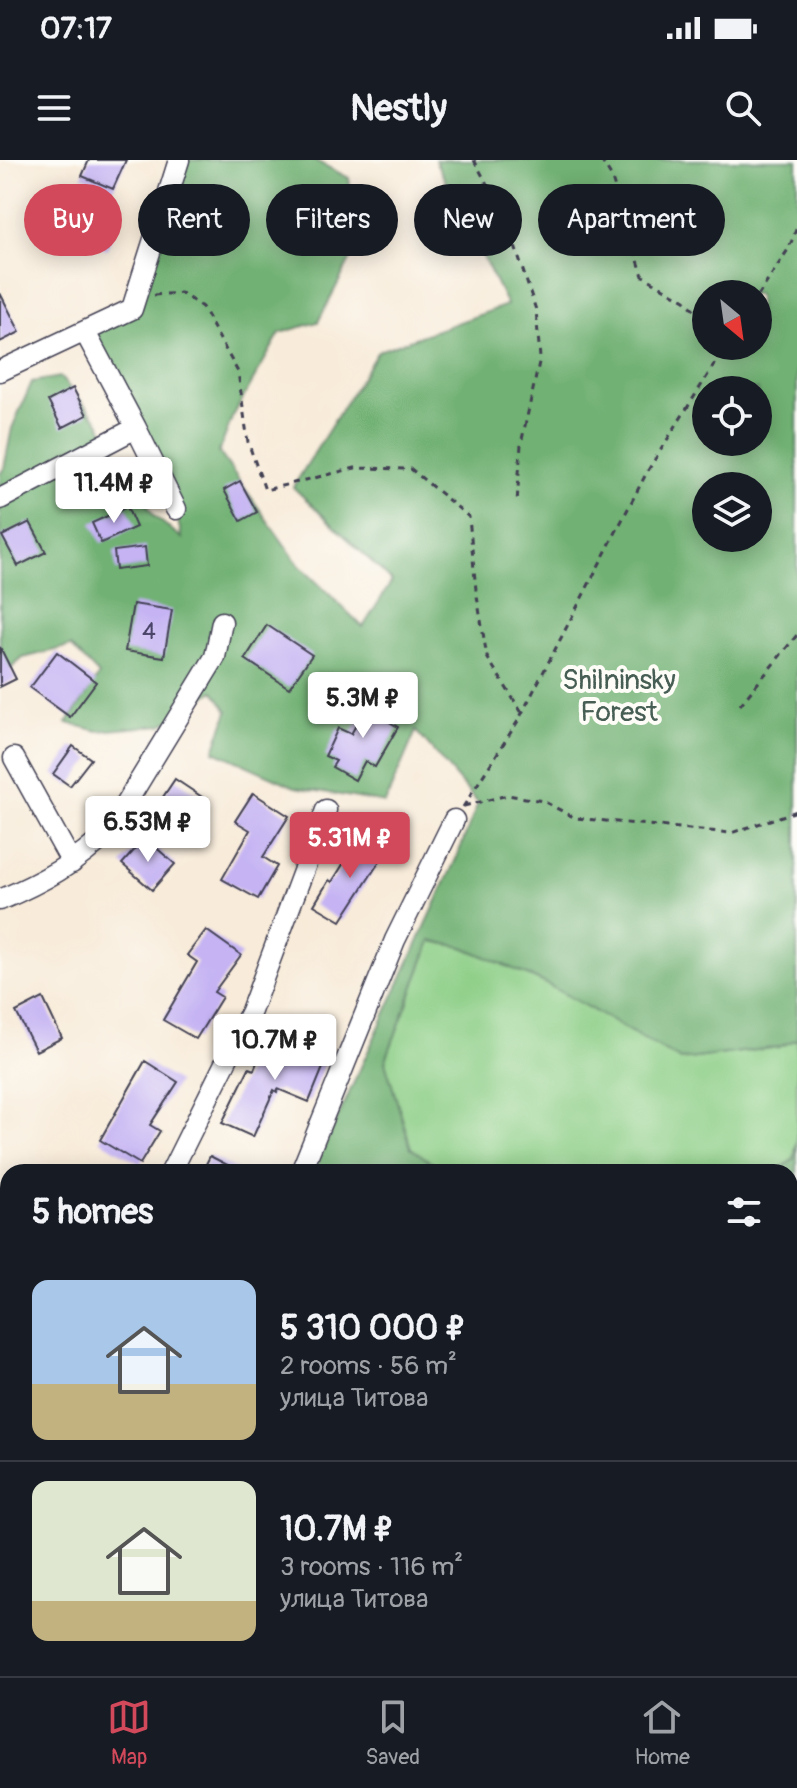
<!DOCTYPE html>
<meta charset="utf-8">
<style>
:root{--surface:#171b24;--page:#20242c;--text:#f1f3f6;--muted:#9ea1a6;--line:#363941;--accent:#d1495b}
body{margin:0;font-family:Pangolin,sans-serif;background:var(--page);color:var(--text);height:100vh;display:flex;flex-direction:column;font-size:30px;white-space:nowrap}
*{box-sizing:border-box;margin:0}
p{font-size:26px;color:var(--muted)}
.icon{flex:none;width:44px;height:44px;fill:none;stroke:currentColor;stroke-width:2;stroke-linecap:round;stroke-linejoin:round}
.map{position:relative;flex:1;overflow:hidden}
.panel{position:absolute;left:0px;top:1004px;width:798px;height:512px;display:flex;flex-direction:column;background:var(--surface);border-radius:24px 24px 0 0;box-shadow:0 4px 20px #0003}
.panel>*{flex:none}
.guide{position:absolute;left:24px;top:24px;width:750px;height:72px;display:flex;gap:16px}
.needle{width:52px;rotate:151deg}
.tools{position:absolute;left:692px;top:120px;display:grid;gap:16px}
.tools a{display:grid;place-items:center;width:80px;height:80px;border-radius:50%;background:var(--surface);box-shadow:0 4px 20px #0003;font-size:40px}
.price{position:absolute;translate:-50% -68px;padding:0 18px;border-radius:8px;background:#fff;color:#222;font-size:26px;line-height:52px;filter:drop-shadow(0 2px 4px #0008)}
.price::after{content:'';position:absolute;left:50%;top:48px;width:24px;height:18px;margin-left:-12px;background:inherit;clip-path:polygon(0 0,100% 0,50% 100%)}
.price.active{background:var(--accent);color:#fff}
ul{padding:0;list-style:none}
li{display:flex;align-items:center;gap:24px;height:200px;padding:0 32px}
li+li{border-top:2px solid var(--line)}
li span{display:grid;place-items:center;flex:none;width:224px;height:160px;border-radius:16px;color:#555}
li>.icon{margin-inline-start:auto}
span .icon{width:96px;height:96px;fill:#fffc;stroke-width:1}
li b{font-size:34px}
h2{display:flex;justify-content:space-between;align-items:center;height:96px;padding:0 32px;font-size:34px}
.pill{padding:0 28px;border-radius:36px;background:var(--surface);box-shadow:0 4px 20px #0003;font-size:28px;line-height:72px}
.pill.active{background:var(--accent);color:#fff}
.status{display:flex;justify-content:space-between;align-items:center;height:56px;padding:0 40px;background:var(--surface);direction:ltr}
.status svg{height:22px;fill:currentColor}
header{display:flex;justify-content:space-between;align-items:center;height:104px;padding:0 32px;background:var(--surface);font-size:36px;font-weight:700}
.dock{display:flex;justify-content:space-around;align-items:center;height:112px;border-top:2px solid var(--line);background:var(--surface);font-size:22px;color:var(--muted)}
.dock a{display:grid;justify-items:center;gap:4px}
.dock .active{color:var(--accent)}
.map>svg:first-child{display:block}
</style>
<div class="status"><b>07:17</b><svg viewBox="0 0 49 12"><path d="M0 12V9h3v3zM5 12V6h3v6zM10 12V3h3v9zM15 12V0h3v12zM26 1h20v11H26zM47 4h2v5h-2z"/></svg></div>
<header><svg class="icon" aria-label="menu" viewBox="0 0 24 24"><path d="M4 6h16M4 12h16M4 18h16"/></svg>Nestly<svg class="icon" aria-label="search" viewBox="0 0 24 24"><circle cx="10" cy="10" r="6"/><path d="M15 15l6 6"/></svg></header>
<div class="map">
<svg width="797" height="1516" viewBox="0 0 797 1516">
<rect width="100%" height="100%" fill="#fdfcf7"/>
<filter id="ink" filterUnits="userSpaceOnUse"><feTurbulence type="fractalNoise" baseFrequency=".0125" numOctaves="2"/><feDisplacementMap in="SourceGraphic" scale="16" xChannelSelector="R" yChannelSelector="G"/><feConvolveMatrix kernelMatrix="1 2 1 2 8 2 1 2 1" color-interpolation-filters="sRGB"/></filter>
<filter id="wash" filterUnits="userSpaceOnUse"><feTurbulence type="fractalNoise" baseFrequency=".006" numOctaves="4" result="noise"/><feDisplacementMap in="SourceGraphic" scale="32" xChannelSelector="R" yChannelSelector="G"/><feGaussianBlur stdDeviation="1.8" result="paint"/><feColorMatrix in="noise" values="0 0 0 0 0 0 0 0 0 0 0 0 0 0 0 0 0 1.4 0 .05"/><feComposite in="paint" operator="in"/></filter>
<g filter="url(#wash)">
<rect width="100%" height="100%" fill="#f8ebd9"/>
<path fill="#8cce86" stroke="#577860" stroke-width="2" d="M431,781L463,787L543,822L681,900L779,887L797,879V982L794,999L776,1012H445L411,988L385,902Z"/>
<path fill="#71b173" stroke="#4a6a57" stroke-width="2" fill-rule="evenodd" d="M179,0H314L349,18L358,85L318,162L280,173L232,258L219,292L299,405L363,467L392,421L293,327L378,191L507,145L435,0H797V879L779,887L681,900L543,822L463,787L431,781L385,902L411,988L445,1012H315L322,992L456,699L478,643L416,571L385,643L295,627L214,591L228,551L214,531L162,565L98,571L67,563L99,515L71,486L23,498L0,518V314L4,308L12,268L32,222L60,217L97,259L154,356L182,378L174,344L85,172L132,149ZM706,134H758V186H706ZM706,230H758V282H706ZM706,326H758V378H706Z
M797,982V1419L790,1417V1012H776L794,999Z"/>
<g id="blocks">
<path fill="#c5b3f3" d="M89,0H126L113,29L82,16Z
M87,49L118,59L107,90L76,80Z
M0,133L20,172L0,182Z
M73,228L87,255L62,268L48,241Z
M240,321L257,352L241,361L224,330Z
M127,347L136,367L101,383L92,363Z
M30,362L46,392L18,406L2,376Z
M145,387L147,406L116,410L114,391Z
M133,444L172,450L164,497L125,491Z
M267,465L312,495L289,528L245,499Z
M0,487L16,519L0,527Z
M57,492L96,522L70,557L30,528Z
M372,537L393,549L386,560L398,567L375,607L365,601L355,620L332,607L336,601L325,596L338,568L351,574Z
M73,586L91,599L70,626L53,614Z
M175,619L202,637L180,670L153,652Z
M253,633L289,656L263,697L277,706L258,739L222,719L250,670L235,661Z
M360,677L385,693L341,761L314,745L329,720L332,722Z
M145,678L175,704L152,730L122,704Z
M206,770L241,795L214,832L222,837L196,879L163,860L197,802L187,795Z
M43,838L62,878L36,891L16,852Z
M266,879L307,895L313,880L331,888L309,942L278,929L277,932L274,930L253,977L222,963L249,908L254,910Z
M145,901L178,922L150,965L160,971L140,1004L100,980Z
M210,996L241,1012H202Z"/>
</g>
</g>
<g filter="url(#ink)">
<use href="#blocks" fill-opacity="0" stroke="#424053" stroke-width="2"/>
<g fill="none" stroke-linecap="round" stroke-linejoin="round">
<defs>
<path id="minor" d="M0,211L132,149L179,0
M136,268L176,349
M0,339L136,268L85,172
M14,598L72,703
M0,740C40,723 78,703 109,671L215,497L222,462
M171,1012L251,851L326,650
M301,1012L395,780L454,660
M0,1084L8,1099
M0,1118L8,1116
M0,1445L8,1434
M790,1467L797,1470
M165,1508L176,1516
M656,1508L678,1516
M281,1516L288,1508
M551,1516L554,1508
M601,1516L604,1508"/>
</defs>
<use href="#minor" stroke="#424053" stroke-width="23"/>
<path stroke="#424053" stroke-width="3" stroke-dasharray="6 6" stroke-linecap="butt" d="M474,0L506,59L536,150L540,198L521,284L517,343
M601,0L611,16L643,116L685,140L706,162
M154,135L181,133L202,147L238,212L248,282L265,330L355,308L411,309L469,357L476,430L487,497L522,553
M758,136L789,88L797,67
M740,545L797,475
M464,646L508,635L543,641L575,658L731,673L797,651
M463,647L518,561L647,312L726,186
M790,1390L797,1392"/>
<use href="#minor" stroke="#fff" stroke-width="20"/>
</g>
</g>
<g text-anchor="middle" stroke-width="8" stroke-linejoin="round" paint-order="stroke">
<g font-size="24" fill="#4b4669">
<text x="149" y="479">4</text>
</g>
<g font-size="28" fill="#475e55" stroke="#fdfcf7">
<text x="619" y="529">Shilninsky<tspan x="619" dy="32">Forest</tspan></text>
</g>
</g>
</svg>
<div class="tools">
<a><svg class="needle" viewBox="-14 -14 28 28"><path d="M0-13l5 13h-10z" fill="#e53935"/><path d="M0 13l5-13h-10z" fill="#9ea1a6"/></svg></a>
<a><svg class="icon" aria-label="locate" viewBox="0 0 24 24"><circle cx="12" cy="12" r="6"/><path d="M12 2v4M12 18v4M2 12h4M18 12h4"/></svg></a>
<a><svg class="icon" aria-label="layers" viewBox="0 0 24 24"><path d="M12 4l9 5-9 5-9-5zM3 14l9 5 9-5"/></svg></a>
</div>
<b class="price" style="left:114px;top:365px">11.4M ₽</b>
<b class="price" style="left:363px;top:580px">5.3M ₽</b>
<b class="price" style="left:148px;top:704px">6.53M ₽</b>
<b class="price active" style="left:350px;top:720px">5.31M ₽</b>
<b class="price" style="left:275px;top:922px">10.7M ₽</b>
<div class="guide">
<a class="pill active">Buy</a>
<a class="pill">Rent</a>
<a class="pill">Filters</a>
<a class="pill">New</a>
<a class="pill">Apartment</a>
</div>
<section class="panel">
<h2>5 homes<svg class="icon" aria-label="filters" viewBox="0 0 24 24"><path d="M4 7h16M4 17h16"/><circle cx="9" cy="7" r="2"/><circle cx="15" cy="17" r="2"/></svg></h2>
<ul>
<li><span style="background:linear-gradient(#a9c7e8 65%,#c2b280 0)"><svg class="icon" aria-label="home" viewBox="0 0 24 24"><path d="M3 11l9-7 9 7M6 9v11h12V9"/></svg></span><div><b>5 310 000 ₽</b><p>2 rooms · 56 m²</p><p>улица Титова</p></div></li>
<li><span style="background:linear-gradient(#dfe7d0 75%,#c2b280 0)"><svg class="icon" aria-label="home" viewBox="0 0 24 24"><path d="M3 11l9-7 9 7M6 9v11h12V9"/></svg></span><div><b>10.7M ₽</b><p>3 rooms · 116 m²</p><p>улица Титова</p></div></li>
</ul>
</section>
</div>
<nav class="dock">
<a class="active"><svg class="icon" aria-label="map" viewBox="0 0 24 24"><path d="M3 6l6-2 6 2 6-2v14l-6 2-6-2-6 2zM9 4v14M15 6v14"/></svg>Map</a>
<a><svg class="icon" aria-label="saved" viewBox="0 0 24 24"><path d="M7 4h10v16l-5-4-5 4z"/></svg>Saved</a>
<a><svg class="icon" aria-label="home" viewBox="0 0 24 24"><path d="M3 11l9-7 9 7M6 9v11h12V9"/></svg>Home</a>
</nav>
